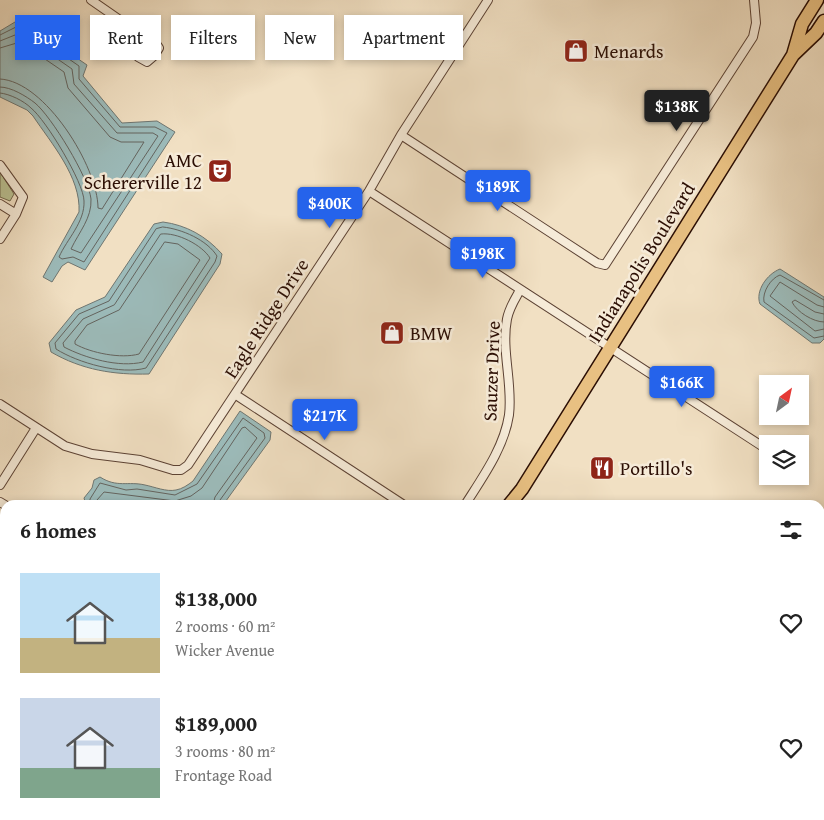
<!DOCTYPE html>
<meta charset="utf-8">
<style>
:root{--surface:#fff;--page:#f6f6f6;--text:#222;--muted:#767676;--accent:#2563eb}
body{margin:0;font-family:"Gentium Book Plus",serif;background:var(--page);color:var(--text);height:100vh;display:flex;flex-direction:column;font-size:19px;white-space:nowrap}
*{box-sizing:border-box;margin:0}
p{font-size:16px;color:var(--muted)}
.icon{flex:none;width:28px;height:28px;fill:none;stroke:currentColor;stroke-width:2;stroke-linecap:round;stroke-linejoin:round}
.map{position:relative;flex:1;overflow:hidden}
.drawer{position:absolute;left:0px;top:500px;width:825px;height:320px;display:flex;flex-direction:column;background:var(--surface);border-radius:15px 15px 0 0;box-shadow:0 2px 8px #0003}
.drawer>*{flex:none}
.hud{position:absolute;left:15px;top:15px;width:500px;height:45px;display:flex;gap:10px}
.needle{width:32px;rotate:33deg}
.buttons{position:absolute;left:759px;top:375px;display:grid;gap:10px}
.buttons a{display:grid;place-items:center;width:50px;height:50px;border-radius:0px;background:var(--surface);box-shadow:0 2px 8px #0003;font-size:25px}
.price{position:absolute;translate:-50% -42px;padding:0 11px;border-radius:5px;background:var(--accent);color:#fff;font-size:16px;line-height:32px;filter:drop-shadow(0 1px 2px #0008)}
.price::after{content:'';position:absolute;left:50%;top:30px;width:15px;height:11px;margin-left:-8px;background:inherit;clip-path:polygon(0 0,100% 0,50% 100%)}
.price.current{background:#222;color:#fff}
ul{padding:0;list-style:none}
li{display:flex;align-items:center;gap:15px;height:125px;padding:0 20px}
li span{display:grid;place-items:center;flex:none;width:140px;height:100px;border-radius:0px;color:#555}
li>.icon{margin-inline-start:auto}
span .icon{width:60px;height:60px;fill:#fffc;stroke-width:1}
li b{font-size:21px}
h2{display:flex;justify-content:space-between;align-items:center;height:60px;padding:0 20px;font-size:21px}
.pill{padding:0 18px;border-radius:0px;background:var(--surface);box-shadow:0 2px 8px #0003;font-size:18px;line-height:45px}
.pill.current{background:var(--accent);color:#fff}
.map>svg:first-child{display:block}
</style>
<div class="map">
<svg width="824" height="820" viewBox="0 0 824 820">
<rect width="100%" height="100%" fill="#f1e0c3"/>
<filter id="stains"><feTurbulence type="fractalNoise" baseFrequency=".004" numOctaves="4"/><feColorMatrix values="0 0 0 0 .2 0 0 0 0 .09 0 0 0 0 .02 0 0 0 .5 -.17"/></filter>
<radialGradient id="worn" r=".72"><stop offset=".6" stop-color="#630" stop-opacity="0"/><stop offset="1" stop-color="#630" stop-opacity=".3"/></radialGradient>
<path fill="#bbc293" stroke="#73684c" d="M0,172L14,194L10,201L0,197Z"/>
<path fill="#9cbbba" stroke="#6f7671" d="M20,19L87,65L83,76L122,123L157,121L175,132L85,270L68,262L62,266L52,282L43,277L79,212C81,177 51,143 33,116L27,110L0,97V31Z
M163,222C186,225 206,236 222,254L220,264L149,374C114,375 82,370 51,352L49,343L76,310L105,297L154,224Z
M780,269L824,297V339L820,343H812L760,304C755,291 767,274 780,269Z
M240,411L271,432L270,440L223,505H86L84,498L92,488L94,480L100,477C117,488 128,481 145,485C155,487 166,492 176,490C182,489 188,485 193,481Z"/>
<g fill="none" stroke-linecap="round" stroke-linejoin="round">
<path stroke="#64645f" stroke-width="1" d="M0,35L20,25L79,66V79L120,127H155L167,133L84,262L73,257L62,259L59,257C67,239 85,222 84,201C84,183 46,120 31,108C24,101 10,94 0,93
M0,41L20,33L72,69L74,84L117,133H153L158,136L81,253L71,249C79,232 92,218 91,199C89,178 51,116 35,103C26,96 11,87 0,87
M0,48L20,42L64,72L68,88L110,137L121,142H144L102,209L98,208C98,167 45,81 0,79
M163,227C182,229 207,240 217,256L215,262L146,368C121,375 78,363 56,349L55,343L79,314L109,301L156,229Z
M161,234C177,232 202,245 210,258L143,362C119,368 85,358 64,347L63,343L83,319L114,305Z
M165,242L178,244L200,260L139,354C121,359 91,353 75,344V341L87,325L119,310Z
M824,300L780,275C771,278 762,292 764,302L814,338L824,336
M824,307L817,305L780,282L770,296L815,331L824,329
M824,314L815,312L795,300L792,302C797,312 813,322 824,322
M90,505V499L100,483L126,490L137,489L175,495L197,484L243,418L264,433L265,438L220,500L219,505
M96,505L97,500L104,492L175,501L191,496L202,488L242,428L245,427L257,438L215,497L213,505"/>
<defs>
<path id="minor" d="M91,0L143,36H151L159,48L154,56L147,62L138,57L134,48L136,41L143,36
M401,135L597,263L605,265L753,37L756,23L754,0
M0,165L23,197L16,214L0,239
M369,191L768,450
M0,204L16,214
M236,395L404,505
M0,404L65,446L92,454L140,460L173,470H181L188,465L369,191L401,135L488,0
M0,485L36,428
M0,502L5,505
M465,505C482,478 504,448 509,415C513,384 501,350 507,319C509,308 515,299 520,290
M0,704L5,709
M11,820L27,815
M31,820L34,815"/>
<path id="primary" d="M0,818L2,820"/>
<path id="trunk" d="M793,55L802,24L817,0
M509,505L522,489L793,55L816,33L824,21
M301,820L304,815
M322,820L325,815"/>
</defs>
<use href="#minor" stroke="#5c4234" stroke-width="10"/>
<use href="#primary" stroke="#2b0e04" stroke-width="14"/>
<use href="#trunk" stroke="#2b0e04" stroke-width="15"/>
<use href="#minor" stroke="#f6ebd8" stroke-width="8"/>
<use href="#primary" stroke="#e8c082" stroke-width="11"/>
<use href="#trunk" stroke="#e8c082" stroke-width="12"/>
</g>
<defs>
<symbol id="shop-square" viewBox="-11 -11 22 22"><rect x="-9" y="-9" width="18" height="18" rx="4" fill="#8f2418" stroke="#f6ebd8"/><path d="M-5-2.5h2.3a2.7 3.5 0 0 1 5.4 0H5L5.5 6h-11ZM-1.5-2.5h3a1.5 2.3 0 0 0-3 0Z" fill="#fff"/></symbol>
<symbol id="theatre-square" viewBox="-11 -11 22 22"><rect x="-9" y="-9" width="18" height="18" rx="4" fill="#8f2418" stroke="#f6ebd8"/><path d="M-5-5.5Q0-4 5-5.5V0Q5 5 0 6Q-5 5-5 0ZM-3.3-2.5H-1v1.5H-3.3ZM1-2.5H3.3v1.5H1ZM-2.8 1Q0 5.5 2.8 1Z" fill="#fff"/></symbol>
<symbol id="restaurant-square" viewBox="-11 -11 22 22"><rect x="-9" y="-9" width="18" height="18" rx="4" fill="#8f2418" stroke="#f6ebd8"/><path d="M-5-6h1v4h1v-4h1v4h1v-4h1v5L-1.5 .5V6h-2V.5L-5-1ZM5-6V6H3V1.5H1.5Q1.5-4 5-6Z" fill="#fff"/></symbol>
</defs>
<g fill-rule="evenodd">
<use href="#shop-square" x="562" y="37" width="28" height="28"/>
<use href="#theatre-square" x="206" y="157" width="28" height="28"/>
<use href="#shop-square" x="378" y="319" width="28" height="28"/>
<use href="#restaurant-square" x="588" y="454" width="28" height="28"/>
</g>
<g text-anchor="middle" stroke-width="5" stroke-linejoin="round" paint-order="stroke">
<g font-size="19" fill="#2b0e04" stroke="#f6ebd8" text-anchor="start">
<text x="594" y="58">Menards</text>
<text x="202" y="167" text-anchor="end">AMC<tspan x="202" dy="22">Schererville 12</tspan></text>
<text x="410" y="340">BMW</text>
<text x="620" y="475">Portillo's</text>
</g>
<g font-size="19" fill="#2b0e04" stroke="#f6ebd8">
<text transform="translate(641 262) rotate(-58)" y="7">Indianapolis Boulevard</text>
<text transform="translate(266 318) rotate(-57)" y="7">Eagle Ridge Drive</text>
<text transform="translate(491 371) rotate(-88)" y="7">Sauzer Drive</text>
</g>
</g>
<rect width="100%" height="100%" filter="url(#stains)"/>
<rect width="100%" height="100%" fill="url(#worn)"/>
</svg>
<div class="buttons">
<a><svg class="needle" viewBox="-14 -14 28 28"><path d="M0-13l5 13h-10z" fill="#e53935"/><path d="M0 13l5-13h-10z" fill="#767676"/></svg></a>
<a><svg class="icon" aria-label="layers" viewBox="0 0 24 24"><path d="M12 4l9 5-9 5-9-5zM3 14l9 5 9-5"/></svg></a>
</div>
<b class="price current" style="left:677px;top:132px">$138K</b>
<b class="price" style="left:498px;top:212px">$189K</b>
<b class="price" style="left:330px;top:229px">$400K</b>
<b class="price" style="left:483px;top:279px">$198K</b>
<b class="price" style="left:682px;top:408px">$166K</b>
<b class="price" style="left:325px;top:441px">$217K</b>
<div class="hud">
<a class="pill current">Buy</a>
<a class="pill">Rent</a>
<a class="pill">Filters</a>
<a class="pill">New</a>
<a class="pill">Apartment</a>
</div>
<section class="drawer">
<h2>6 homes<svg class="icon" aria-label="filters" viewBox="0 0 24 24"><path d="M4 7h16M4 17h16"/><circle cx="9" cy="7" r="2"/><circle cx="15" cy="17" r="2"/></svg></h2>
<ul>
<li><span style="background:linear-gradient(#bfe0f5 65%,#c2b280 0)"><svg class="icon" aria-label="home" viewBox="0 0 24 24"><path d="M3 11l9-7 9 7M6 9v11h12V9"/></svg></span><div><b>$138,000</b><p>2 rooms · 60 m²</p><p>Wicker Avenue</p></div><svg class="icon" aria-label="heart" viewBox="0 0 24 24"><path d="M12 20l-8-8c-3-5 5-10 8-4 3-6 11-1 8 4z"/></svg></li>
<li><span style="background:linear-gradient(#c9d6e8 70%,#7fa58c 0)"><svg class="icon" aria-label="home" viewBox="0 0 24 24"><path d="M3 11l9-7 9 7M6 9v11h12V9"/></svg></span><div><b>$189,000</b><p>3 rooms · 80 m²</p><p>Frontage Road</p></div><svg class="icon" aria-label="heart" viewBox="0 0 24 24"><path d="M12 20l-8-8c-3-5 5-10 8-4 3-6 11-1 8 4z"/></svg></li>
</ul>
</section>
</div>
